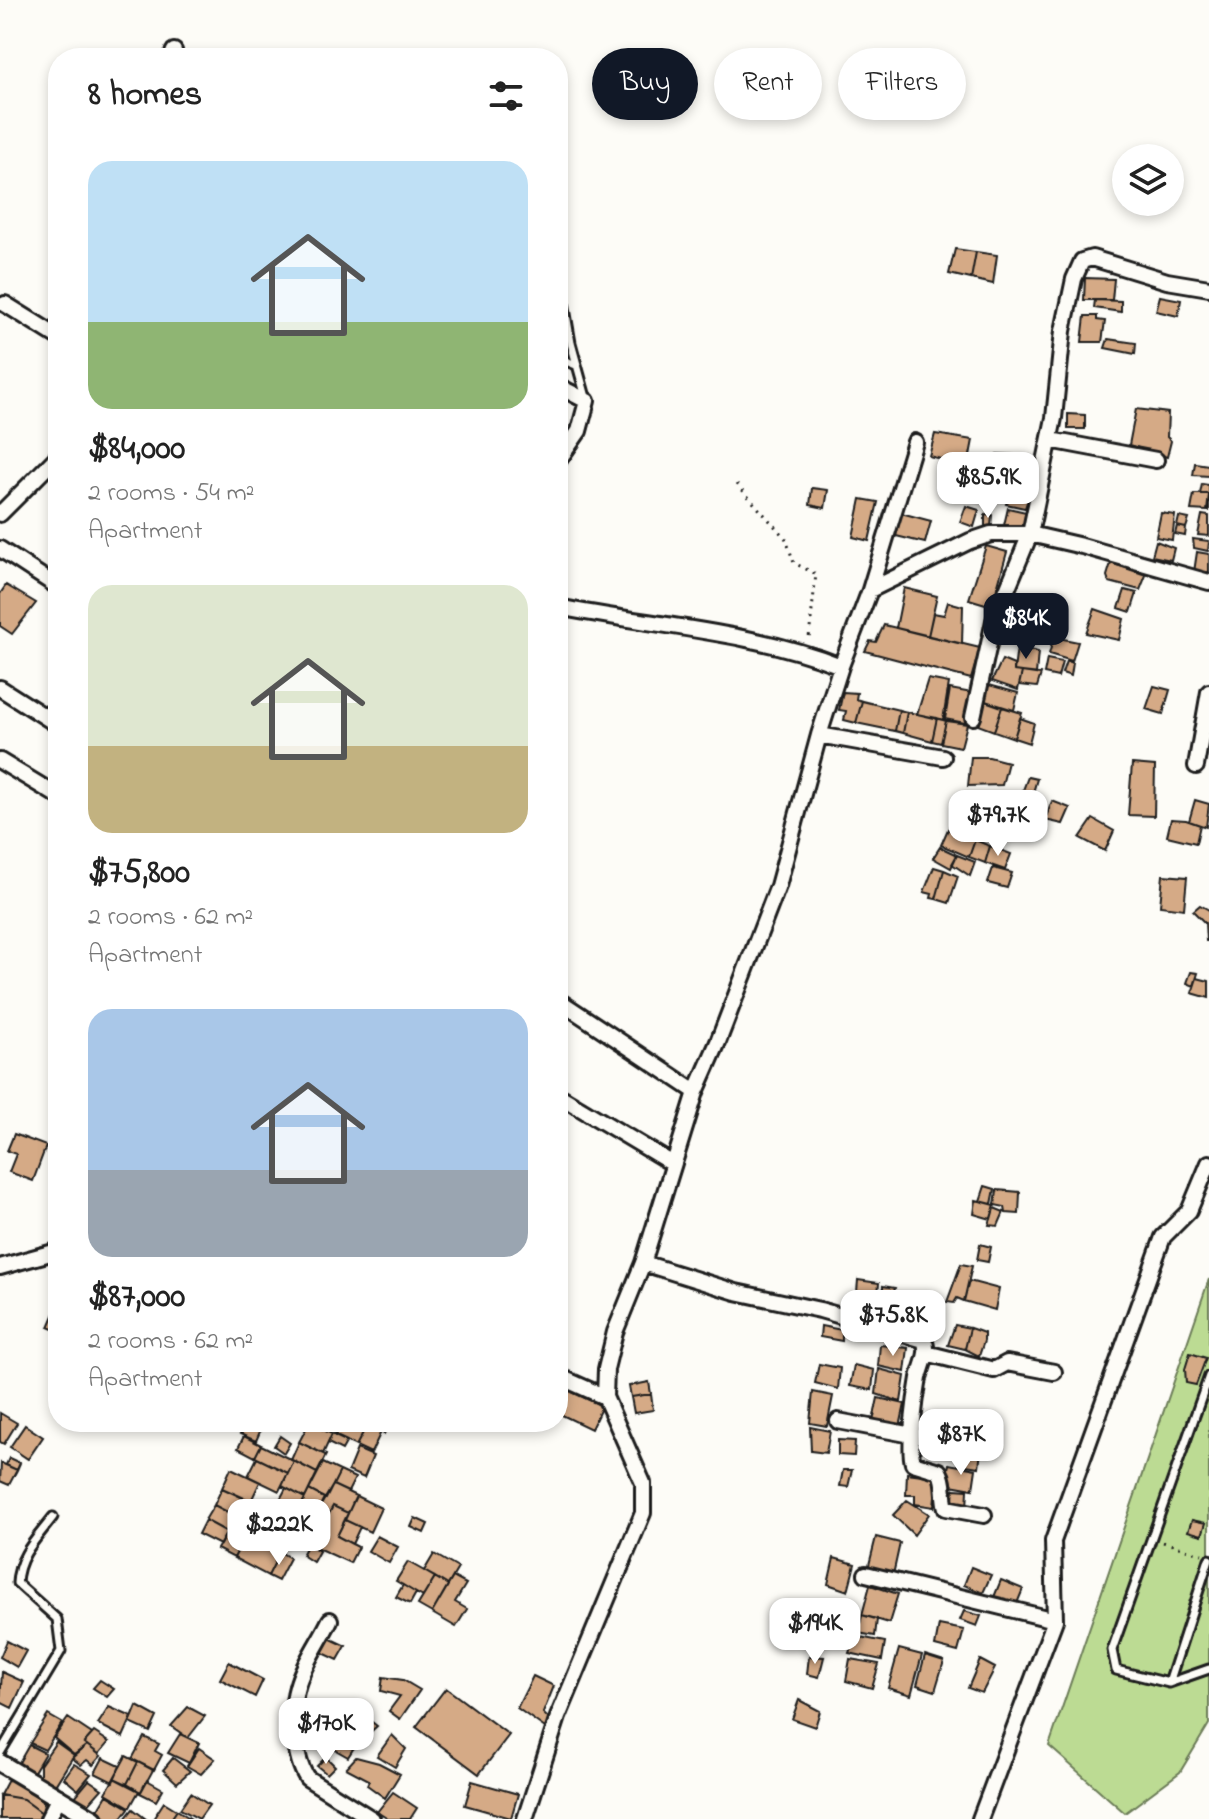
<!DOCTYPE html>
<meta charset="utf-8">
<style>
:root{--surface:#fff;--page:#f2f2f2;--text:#222;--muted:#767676;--accent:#111827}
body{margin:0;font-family:"Indie Flower",sans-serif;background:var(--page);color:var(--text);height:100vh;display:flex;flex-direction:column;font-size:30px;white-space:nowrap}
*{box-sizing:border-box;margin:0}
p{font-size:26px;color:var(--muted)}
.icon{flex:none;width:44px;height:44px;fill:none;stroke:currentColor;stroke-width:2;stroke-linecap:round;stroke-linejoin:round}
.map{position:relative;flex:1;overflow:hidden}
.details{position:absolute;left:48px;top:48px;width:520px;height:1384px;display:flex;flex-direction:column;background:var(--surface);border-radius:32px;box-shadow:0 4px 12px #0003}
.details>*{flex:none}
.hud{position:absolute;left:592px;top:48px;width:496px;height:72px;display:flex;gap:16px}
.fabs{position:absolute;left:1112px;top:144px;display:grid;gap:16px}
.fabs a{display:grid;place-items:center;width:72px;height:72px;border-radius:50%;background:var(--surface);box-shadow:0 4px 12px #0003;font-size:40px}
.price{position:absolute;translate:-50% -68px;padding:0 18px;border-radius:16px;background:#fff;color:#222;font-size:26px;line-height:52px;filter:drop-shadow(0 2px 4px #0008)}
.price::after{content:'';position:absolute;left:50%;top:48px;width:24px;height:18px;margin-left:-12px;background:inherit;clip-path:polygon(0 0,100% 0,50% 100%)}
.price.active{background:var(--accent);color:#fff}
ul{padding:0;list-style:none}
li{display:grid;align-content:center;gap:16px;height:424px;padding:0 40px}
li span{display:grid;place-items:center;height:248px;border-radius:24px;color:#555}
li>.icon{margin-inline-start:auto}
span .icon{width:144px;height:144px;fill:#fffc;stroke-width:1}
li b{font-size:34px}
h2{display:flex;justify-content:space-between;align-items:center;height:96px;padding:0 40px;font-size:34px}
.tag{padding:0 28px;border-radius:36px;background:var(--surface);box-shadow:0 4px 12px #0003;font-size:28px;line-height:72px}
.tag.active{background:var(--accent);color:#fff}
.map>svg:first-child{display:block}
</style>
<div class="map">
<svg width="1209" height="1819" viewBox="0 0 1209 1819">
<rect width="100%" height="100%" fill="#fdfcf7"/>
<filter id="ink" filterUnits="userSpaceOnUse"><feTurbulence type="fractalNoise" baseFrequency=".0125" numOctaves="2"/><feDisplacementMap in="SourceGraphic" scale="16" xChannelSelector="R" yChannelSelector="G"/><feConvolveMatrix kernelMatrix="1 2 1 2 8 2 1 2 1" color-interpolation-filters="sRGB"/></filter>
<g filter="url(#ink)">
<path fill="#bcdb93" stroke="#6c7c58" stroke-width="2" d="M1209,1279V1724L1180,1772L1125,1813L1049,1746Z"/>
<path fill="#d5aa86" stroke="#1c1c1c" stroke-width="2" d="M955,249L976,252L971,279L949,274Z
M976,252L997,255L993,284L971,279Z
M1085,278L1114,279L1112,300H1084Z
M1160,296L1181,300L1178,316L1156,311Z
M1095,300L1121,301V312L1094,308Z
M1085,316H1097V320L1105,321L1102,342H1082Z
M1108,339L1136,343L1135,354L1105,348Z
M1136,409L1168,413L1167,437L1171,441L1167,457L1129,445Z
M1068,414L1085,415V429H1068Z
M935,434L973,440L968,466L929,456Z
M997,454L1014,455L1013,476L993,472Z
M1195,463L1209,465V476L1193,475Z
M1022,479L1031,481L1030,493L1020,491Z
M1202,484L1209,485V511H1207L1209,494H1200Z
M812,488L828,490L825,508L810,505Z
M1010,489L1030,493L1025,508L1006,504Z
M1194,494H1209L1207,511L1191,510Z
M861,499L878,502L869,541L853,537Z
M966,506L979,510L974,527L960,522Z
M1008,508L1026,512L1023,527L1004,525Z
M901,513L931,521L925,543L896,536Z
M1161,513L1175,515L1172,540L1156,537Z
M985,514L992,515L991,527L985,526Z
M1202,515L1209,516V536L1198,535Z
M1179,517L1189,519L1186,528L1177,526Z
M1177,526L1186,528L1185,536L1175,534Z
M1193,539L1209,541L1208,551L1194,548Z
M1156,541L1174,548L1171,560L1152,556Z
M986,546L1007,552L992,606L969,599Z
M1197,552L1209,554V572H1194Z
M1111,563L1146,575L1140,590L1109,582L1107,576Z
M6,585L36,603L12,634L0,626V594Z
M904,588L937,596L928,636L896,628Z
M1125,590L1137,593L1131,612L1119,608Z
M1031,594L1058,601L1053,623L1026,613Z
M948,602L963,606L962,644L928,636L933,613L944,615Z
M1095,609L1124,619L1119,640L1086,633Z
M1032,616L1053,623L1045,639L1027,631Z
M884,625L980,648L971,679L865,651L870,641L876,642Z
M1027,631L1040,637L1037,644L1024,639Z
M1054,637L1078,642L1072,661L1049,654Z
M1017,647L1038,652L1036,674L1014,671Z
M1047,659L1062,662L1058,677L1044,674Z
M1002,660L1014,665V671L1022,672L1018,690L992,681Z
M1066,661L1073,663L1071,676L1062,673Z
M1022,672L1041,674L1037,687L1019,685Z
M928,679L949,683L943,720L917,714Z
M989,685L1018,693L1014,710L982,700Z
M1154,686L1170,690L1163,714L1146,709Z
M950,689L972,693L965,723L945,719Z
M843,692L857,693L856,699L862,701L856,723L844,720L846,711L839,710Z
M982,700L1002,707L994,731L975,724Z
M862,701L899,710L895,731L856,723Z
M1002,707L1022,713L1014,738L994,731Z
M899,710L907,712L903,733L895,731Z
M907,712L937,718L932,741L903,733Z
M937,718L946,721L941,743L932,741Z
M1020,718L1034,723L1029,743L1014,738Z
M946,721L967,724L961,747L941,743Z
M971,757H989L1008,762L1002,785L968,786Z
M1132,764L1155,766L1154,816L1128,815Z
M1028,777L1037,779L1028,809L1017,806Z
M1195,800L1209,804L1206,827L1189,821Z
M1052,801L1070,808L1063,824L1045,820Z
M1093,819L1114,831L1105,851L1080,838Z
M1171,819L1186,820L1200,825L1196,843L1167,836Z
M948,829L975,840L969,857L941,845Z
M975,840L990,846L985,863L969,857Z
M990,846L1011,854L1005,870L985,863Z
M940,847L957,855L951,868L933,858Z
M957,855L975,862L970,876L952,864Z
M934,867L944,870L936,899L931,898L932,894L924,892Z
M993,868L1012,873L1007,888L988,883Z
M944,870L958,876L949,903L936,899Z
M1163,875L1187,877L1184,909L1160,906Z
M1200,905L1209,910V941H1206L1205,923L1193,911Z
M1191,972L1198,973L1194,986L1187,983Z
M1197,978L1209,981V998L1192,993Z
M14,1134L46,1146L33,1181L9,1172L16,1154L7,1151Z
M985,1186L995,1189L992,1204L980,1201Z
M997,1190L1020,1192L1019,1214L1006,1213L1005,1207L995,1205Z
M976,1200L995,1205L991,1219L974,1214Z
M994,1208L1004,1212L998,1226L989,1225Z
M980,1244L991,1247L988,1262L977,1260Z
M961,1264L972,1266L964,1301L957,1298L954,1303L947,1302Z
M858,1280L879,1283L878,1294L857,1292Z
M969,1281L999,1289L995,1310L964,1301Z
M883,1286L895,1288L892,1300L883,1298Z
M58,1306V1331L49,1327Z
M955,1325L970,1328L965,1349L948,1345Z
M821,1326L842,1330V1341L820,1337Z
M970,1328L984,1333V1341L979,1356L965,1349Z
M880,1345L908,1348L905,1372L878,1366Z
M1190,1353L1206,1358L1196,1385L1186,1383L1185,1369Z
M819,1364L840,1368L838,1389L815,1383Z
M854,1365L874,1370L872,1390L850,1386Z
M879,1369L905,1376L901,1402L876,1394Z
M649,1382L651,1394L631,1397L629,1386Z
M566,1389L602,1406L591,1429L558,1413V1405Z
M813,1392L833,1396L827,1426L810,1423Z
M651,1394L653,1410L634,1413L631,1397Z
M878,1398L905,1404L900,1427L873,1421Z
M0,1413L17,1423L4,1444L0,1442Z
M245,1422L262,1427L256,1441L240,1434Z
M342,1422H360L367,1425L356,1446L335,1436Z
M368,1422H390L384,1434L367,1425Z
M309,1423L332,1434L323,1454L299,1442Z
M25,1425L43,1437L28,1459L10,1447Z
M367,1425L381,1432L371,1453L356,1446Z
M810,1427L830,1431L826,1453L811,1451Z
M332,1434L347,1441L342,1450L328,1443Z
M244,1436L261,1445L255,1457L238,1448Z
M280,1436L290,1443L284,1453L274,1446Z
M838,1440L855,1441L854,1456L838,1455Z
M299,1442L326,1455L317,1473L291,1460Z
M261,1445L294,1461L288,1473L255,1457Z
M962,1448L981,1451L979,1467L959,1464Z
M357,1449L373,1456L364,1478L348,1471Z
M9,1458L20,1463L17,1470L6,1465Z
M257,1458L288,1473L279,1491L248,1476Z
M294,1461L317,1473L305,1498L282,1486Z
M1,1463L17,1470L9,1485L0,1481Z
M323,1463L340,1471L326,1499L309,1490Z
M949,1464L976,1469L973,1489L945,1484Z
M231,1468L260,1482L251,1501L222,1488Z
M843,1470H852L848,1487L840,1486Z
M340,1471L355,1478L348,1492L333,1485Z
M907,1473L937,1477L934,1507L915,1504V1495H906Z
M333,1485L356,1496L348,1513L333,1506L328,1515L318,1510Z
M222,1488L243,1498L235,1516L214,1505Z
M286,1488L305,1498L295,1518L275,1509Z
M954,1489L968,1490L967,1508L952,1507Z
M309,1490L324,1498L313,1520L298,1512Z
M356,1496L381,1508L370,1532L345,1520Z
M907,1500L929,1514L914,1535L893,1515Z
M214,1505L235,1516L227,1532L205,1520Z
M333,1506L348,1513L337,1536L358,1547L350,1563L313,1546Z
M235,1516L251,1524L243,1540L227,1532Z
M415,1518L428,1524L424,1533L411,1527Z
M300,1519L315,1527L308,1541L293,1533Z
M205,1520L227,1532L220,1545L198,1534Z
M345,1520L360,1527L352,1544L337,1536Z
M1192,1520L1206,1523L1202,1535L1188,1531Z
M251,1524L269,1534L264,1544L280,1552L268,1576L234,1558Z
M227,1532L243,1540L234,1558L217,1549Z
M377,1536L398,1547L389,1563L368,1551Z
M876,1537L900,1543L893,1575L868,1569Z
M308,1544L319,1551L313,1562L302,1555Z
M280,1552L290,1558L278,1581L268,1576Z
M434,1554L458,1568L448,1585L424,1571Z
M834,1558L855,1564L848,1591L828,1584Z
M408,1562L435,1577L423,1597L396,1581Z
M971,1567L991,1575L983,1593L964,1585Z
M435,1577L448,1585L432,1613L418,1605Z
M453,1577L466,1584L455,1602L467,1609L456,1627L432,1613Z
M1001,1580L1023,1589L1016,1606L994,1597Z
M403,1585L416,1593L410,1604L396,1597Z
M870,1585L898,1594L889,1623L862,1615Z
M964,1611L981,1616L977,1626L960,1620Z
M862,1615L877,1619L875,1636L858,1633Z
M939,1625L964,1630L958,1652L935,1646Z
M855,1636L885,1642L882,1660L849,1653Z
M329,1638L346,1646L338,1660L321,1652Z
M7,1641L26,1651L17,1667L0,1657Z
M899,1649L922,1655L911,1695L888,1688Z
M925,1655L944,1661L935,1691L917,1685Z
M809,1656L824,1657L819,1677L807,1674Z
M850,1659L879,1664L872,1688L846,1681Z
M980,1660L995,1668L982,1693L968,1688Z
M229,1662L263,1680L255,1697L220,1679Z
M2,1672L24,1682L12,1708L0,1702Z
M533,1676L554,1686L543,1713L551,1721L545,1728L517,1708Z
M383,1677L403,1680L420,1690L400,1719L389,1711L400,1696L381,1691Z
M100,1680L114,1689L107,1697L93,1688Z
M446,1688L509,1735L479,1774L416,1727Z
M799,1700L820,1711L815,1727L792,1719Z
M137,1706L157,1717L150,1732L130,1723Z
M109,1707L132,1717L123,1737L98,1724Z
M188,1707L205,1716L188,1738L171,1726Z
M48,1715L62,1723L45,1750L30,1743Z
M363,1715L377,1726L365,1737L351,1728Z
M68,1718L92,1734L84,1743L87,1745L74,1755L54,1738Z
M346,1724L365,1737L353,1749L334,1738Z
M94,1732L109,1742L99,1754L84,1743Z
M180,1734L199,1743L189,1763L168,1753Z
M392,1735L406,1749L395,1767L377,1756Z
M144,1737L159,1744L155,1751L162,1755L154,1770L132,1759Z
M334,1738L353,1749L348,1757L327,1745Z
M56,1742L74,1755L54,1787L40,1778V1765Z
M29,1745L45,1753L32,1775L17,1766Z
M87,1745L101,1756L93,1765L87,1760L81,1765L72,1758Z
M199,1748L215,1759L201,1774L187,1766Z
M126,1756L138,1762L127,1784L114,1778Z
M326,1757L335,1766L327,1774L317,1766Z
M356,1757L379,1763L400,1774L385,1798L367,1785L369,1780L346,1768Z
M103,1758L120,1766L113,1782L95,1773Z
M173,1758L190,1771L177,1783L163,1770Z
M138,1762L153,1770L141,1792L127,1784Z
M74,1764L91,1774L78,1790L64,1778Z
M10,1776L44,1802L42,1813L23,1799L0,1795Z
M114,1778L139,1791L130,1807L106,1793Z
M89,1780L102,1789L86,1807L74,1798Z
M147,1780L163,1789L156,1801L140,1793Z
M472,1781L518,1794L511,1818L465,1805Z
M393,1792L417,1808L410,1819H388L377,1812Z
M191,1793L209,1805L199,1819L180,1809Z
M0,1795L23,1799L42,1813L41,1819H0Z
M107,1795L129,1808L121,1819H108L97,1812Z
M164,1802L177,1810L171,1819H153Z
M133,1809L146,1819H125Z
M177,1810L191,1819H171Z"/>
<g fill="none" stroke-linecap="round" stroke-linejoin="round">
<defs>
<path id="service" d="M564,302L571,343L587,401
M558,358L576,365
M1209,1376L1112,1650L1116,1670L1169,1683L1209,1669
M1169,1683L1209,1559
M0,1753L61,1651L57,1619L17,1583C18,1556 37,1538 53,1517"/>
<path id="minor" d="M171,58L174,51
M5,304L58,337
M558,386L587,401L579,431L558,461
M1050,440L1156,460
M0,514L58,456
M0,549L58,587
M870,590L915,442
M558,607C653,626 751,631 841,666
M0,688L58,725
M973,717L994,621L1030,534L1054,418L1063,331L1074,279L1082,261L1092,258L1167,281L1209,288
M819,735L943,757
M0,761L58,796
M1196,766L1209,692
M558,1000L696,1092
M558,1095L673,1164
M643,1263L736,1292L820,1310L924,1340C930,1352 922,1365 919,1378C916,1395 908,1448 913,1463L939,1471C946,1483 942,1495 946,1508L984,1515
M0,1267L54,1252
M926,1353L994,1370L1007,1363L1054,1372
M558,1376L605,1397
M838,1421L912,1435
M866,1574L1055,1620
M330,1620C320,1641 303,1664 297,1687C290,1710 294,1759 307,1778L372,1819
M48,1819L59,1797
M525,1819L558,1717L643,1513V1483L605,1397L606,1369L615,1332L643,1263L696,1092L718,1042L778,886L819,735L841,666L870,590L970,541L991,534H1030L1082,546L1209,582
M980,1819L1055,1620L1053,1541L1163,1237L1189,1211L1209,1163"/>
<path id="tertiary" d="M0,1763L94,1819"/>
</defs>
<use href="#service" stroke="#1c1c1c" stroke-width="13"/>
<use href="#minor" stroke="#1c1c1c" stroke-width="20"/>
<use href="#tertiary" stroke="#1c1c1c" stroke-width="22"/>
<path stroke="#1c1c1c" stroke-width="3" stroke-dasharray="2 6" stroke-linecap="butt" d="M737,484L786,539L794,563L816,574L809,638
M1163,1542L1202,1554"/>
<use href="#service" stroke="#fdfcf7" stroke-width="7"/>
<use href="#minor" stroke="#fdfcf7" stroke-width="14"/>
<use href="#tertiary" stroke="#fdfcf7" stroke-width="16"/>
</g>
</g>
</svg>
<div class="fabs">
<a><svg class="icon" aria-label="layers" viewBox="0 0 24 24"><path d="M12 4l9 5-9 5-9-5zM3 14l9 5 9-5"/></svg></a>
</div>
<b class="price" style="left:988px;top:520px">$85.9K</b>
<b class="price active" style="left:1026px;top:661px">$84K</b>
<b class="price" style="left:998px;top:858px">$79.7K</b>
<b class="price" style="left:893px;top:1358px">$75.8K</b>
<b class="price" style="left:961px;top:1477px">$87K</b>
<b class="price" style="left:279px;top:1567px">$222K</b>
<b class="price" style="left:815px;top:1666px">$194K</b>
<b class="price" style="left:326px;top:1766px">$170K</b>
<div class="hud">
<a class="tag active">Buy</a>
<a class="tag">Rent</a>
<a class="tag">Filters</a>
</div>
<section class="details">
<h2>8 homes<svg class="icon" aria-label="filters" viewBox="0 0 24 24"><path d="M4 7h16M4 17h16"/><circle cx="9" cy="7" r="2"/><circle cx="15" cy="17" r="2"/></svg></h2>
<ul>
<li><span style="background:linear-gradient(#bfe0f5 65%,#8fb573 0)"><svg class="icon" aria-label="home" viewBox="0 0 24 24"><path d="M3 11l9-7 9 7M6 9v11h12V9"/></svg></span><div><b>$84,000</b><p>2 rooms · 54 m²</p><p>Apartment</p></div></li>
<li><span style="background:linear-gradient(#dfe7d0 65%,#c2b280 0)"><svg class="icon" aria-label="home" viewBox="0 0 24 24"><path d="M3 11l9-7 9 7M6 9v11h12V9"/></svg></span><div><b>$75,800</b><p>2 rooms · 62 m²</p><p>Apartment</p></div></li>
<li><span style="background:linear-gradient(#a9c7e8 65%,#9aa5b1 0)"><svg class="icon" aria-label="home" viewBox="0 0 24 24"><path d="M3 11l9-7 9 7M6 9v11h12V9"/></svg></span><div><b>$87,000</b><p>2 rooms · 62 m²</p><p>Apartment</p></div></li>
</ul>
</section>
</div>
